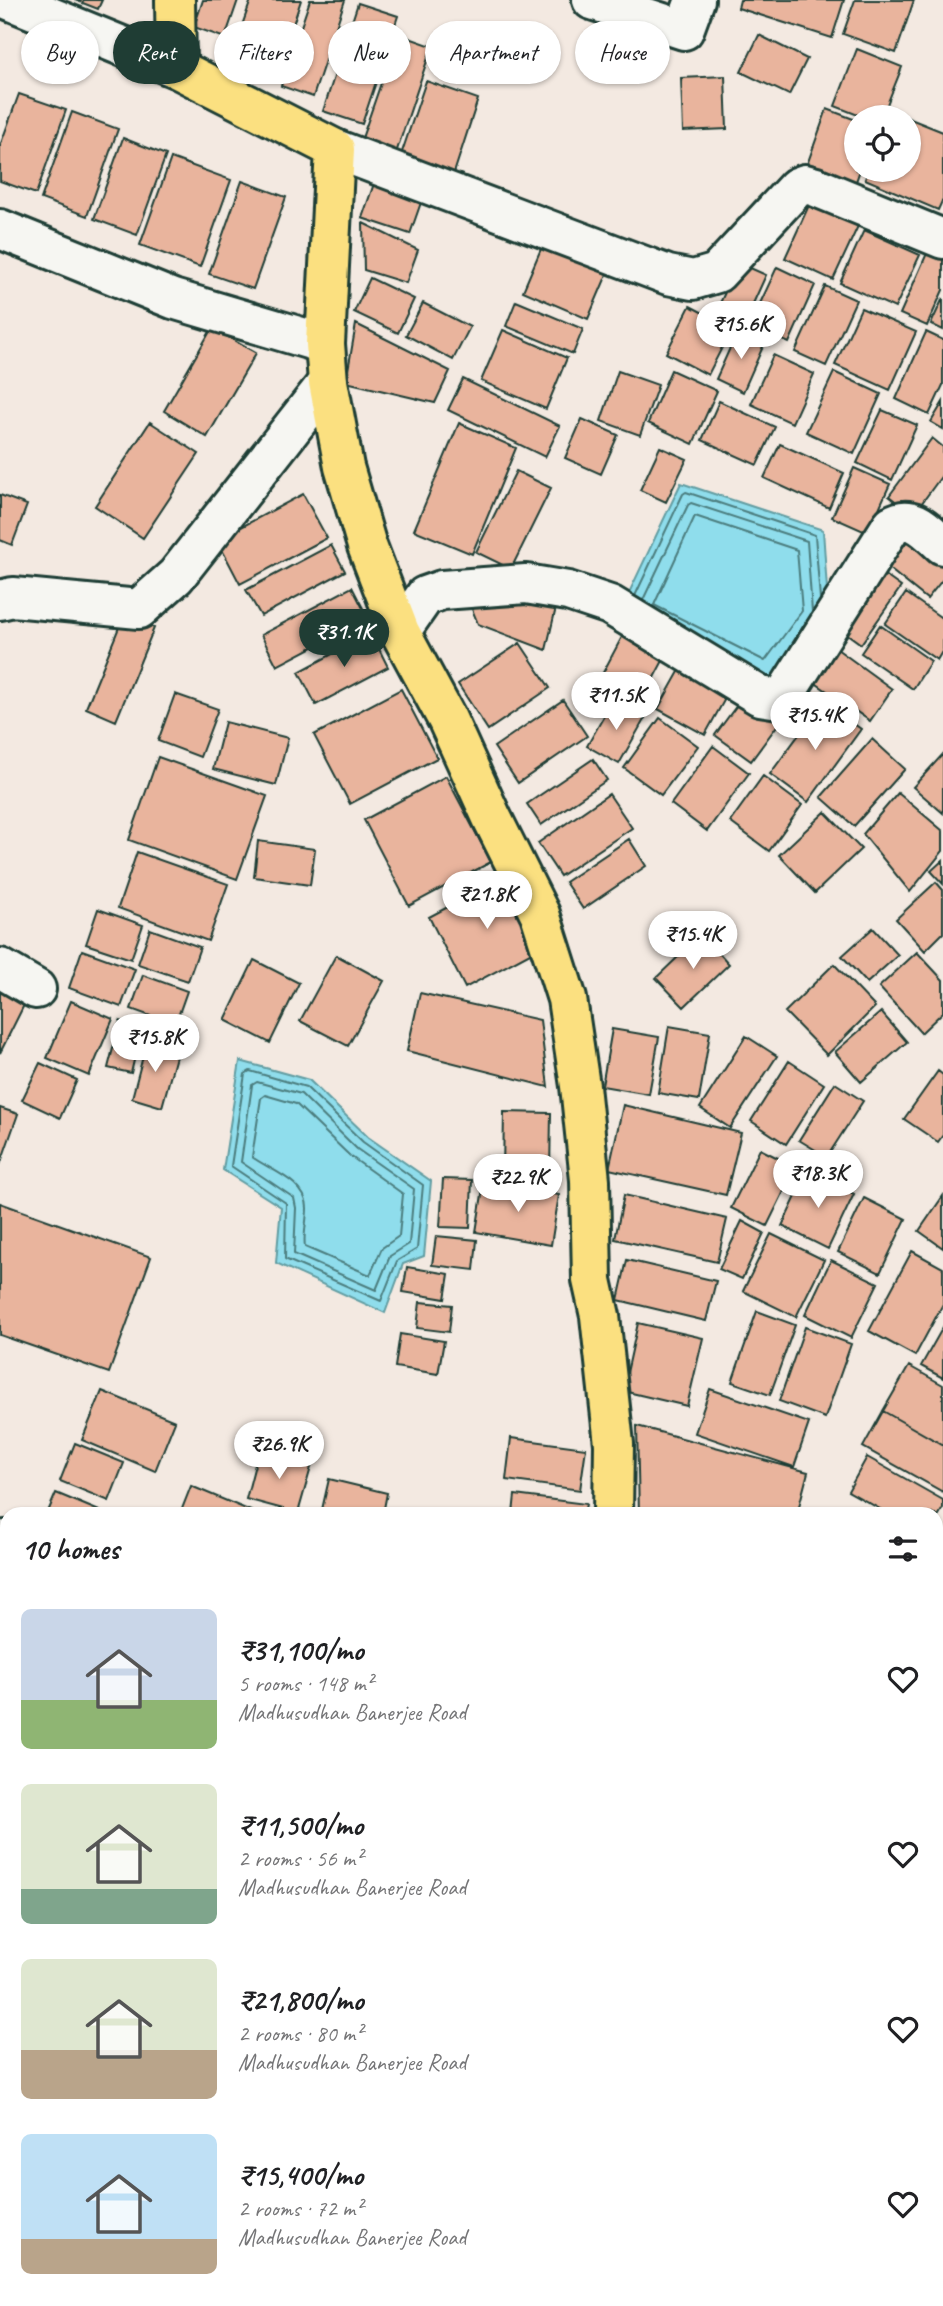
<!DOCTYPE html>
<meta charset="utf-8">
<style>
:root{--surface:#fff;--page:#f2f2f2;--text:#202124;--muted:#757577;--accent:#1f3d34}
body{margin:0;font-family:Caveat,sans-serif;background:var(--page);color:var(--text);height:100vh;display:flex;flex-direction:column;font-size:26px;white-space:nowrap}
*{box-sizing:border-box;margin:0}
p{font-size:23px;color:var(--muted)}
.icon{flex:none;width:38px;height:38px;fill:none;stroke:currentColor;stroke-width:2;stroke-linecap:round;stroke-linejoin:round}
.map{position:relative;flex:1;overflow:hidden}
.drawer{position:absolute;left:0px;top:1507px;width:943px;height:800px;display:flex;flex-direction:column;background:var(--surface);border-radius:21px 21px 0 0;box-shadow:0 2px 5px #0004}
.drawer>*{flex:none}
.top-card{position:absolute;left:21px;top:21px;width:901px;height:63px;display:flex;gap:14px}
.fabs{position:absolute;left:844px;top:105px;display:grid;gap:14px}
.fabs a{display:grid;place-items:center;width:77px;height:77px;border-radius:50%;background:var(--surface);box-shadow:0 2px 5px #0004;font-size:35px}
.price{position:absolute;translate:-50% -60px;padding:0 16px;border-radius:24px;background:#fff;color:#222;font-size:23px;line-height:46px;filter:drop-shadow(0 2px 4px #0008)}
.price::after{content:'';position:absolute;left:50%;top:42px;width:21px;height:16px;margin-left:-10px;background:inherit;clip-path:polygon(0 0,100% 0,50% 100%)}
.price.active{background:var(--accent);color:#fff}
ul{padding:0;list-style:none}
li{display:flex;align-items:center;gap:21px;height:175px;padding:0 21px}
li span{display:grid;place-items:center;flex:none;width:196px;height:140px;border-radius:10px;color:#555}
li>.icon{margin-inline-start:auto}
span .icon{width:84px;height:84px;fill:#fffc;stroke-width:1}
li b{font-size:30px}
h2{display:flex;justify-content:space-between;align-items:center;height:84px;padding:0 21px;font-size:30px}
.pill{padding:0 24px;border-radius:32px;background:var(--surface);box-shadow:0 2px 5px #0004;font-size:24px;line-height:63px}
.pill.active{background:var(--accent);color:#fff}
.map>svg:first-child{display:block}
</style>
<div class="map">
<svg width="943" height="2306" viewBox="0 0 943 2306">
<rect width="100%" height="100%" fill="#f3e9e1"/>
<filter id="ink" filterUnits="userSpaceOnUse"><feTurbulence type="fractalNoise" baseFrequency=".0143" numOctaves="2"/><feDisplacementMap in="SourceGraphic" scale="14" xChannelSelector="R" yChannelSelector="G"/><feConvolveMatrix kernelMatrix="1 2 1 2 8 2 1 2 1" color-interpolation-filters="sRGB"/></filter>
<g filter="url(#ink)">
<path fill="#8fddec" stroke="#629da2" stroke-width="2" d="M681,483L823,530L829,619L772,696L618,616Z
M240,1061L309,1080L368,1137L431,1181L424,1256L403,1264L385,1313L276,1263L281,1207L223,1170Z"/>
<g fill="none" stroke-linecap="round" stroke-linejoin="round">
<path stroke="#4c7d7e" stroke-width="2" d="M695,516L797,550L802,611L765,661L654,605Z
M635,596L683,494L686,492L815,535L820,599
M643,600L688,505L691,503L807,541L812,612
M250,1071L306,1087L363,1142L423,1185L417,1249L397,1261L381,1301L285,1259L286,1203L231,1166L245,1074Z
M257,1082L301,1094L357,1149L414,1189L409,1244L390,1256L376,1290L294,1254L296,1208L294,1198L241,1162L252,1085Z
M265,1095L296,1104L350,1156L403,1194L399,1236L382,1248L370,1275L305,1247C303,1234 307,1221 307,1208C307,1182 270,1170 252,1157L261,1098Z"/>
</g>
<path fill="#e9b49d" stroke="#1f3d34" stroke-width="2" d="M75,0H102L98,9Z
M203,0H238L225,38L194,27Z
M251,0H301L278,70L232,54Z
M310,0H345L313,97L281,86Z
M740,0H844L832,38L738,8Z
M855,0H914L896,53L843,34Z
M358,3L398,16L362,124L323,111Z
M621,15L648,23L631,82L603,74Z
M398,34L432,46L395,156L360,144Z
M759,35L807,59L789,95L741,72Z
M857,49L902,67L882,117H863L835,106Z
M725,76L727,129L683,131L681,78Z
M426,81L478,99L454,173L401,155Z
M19,94L66,110L36,194L0,181V146Z
M827,109L856,120V170H860L852,193L803,176Z
M72,112L118,129L87,216L41,199Z
M908,118L943,132V199L938,210L865,179L869,170H908Z
M123,138L166,155L137,235L94,219Z
M171,158L231,180L200,267L140,245Z
M377,175L425,191L410,234L362,218Z
M242,181L286,197L253,289L209,274Z
M810,203L858,226L833,280L785,258Z
M363,223L418,250L406,283L364,270Z
M549,230L614,258L588,319L523,291Z
M864,230L920,255L895,308L840,283Z
M932,242L943,247V290L927,326L900,314Z
M739,263L766,275L747,317L719,305Z
M777,267L815,285L789,343L750,325Z
M370,278L414,299L398,333L354,312Z
M825,286L856,300L826,366L795,352Z
M943,298V330L931,324Z
M516,301L583,329L573,354L506,326Z
M423,303L470,327L453,360L406,335Z
M690,306L732,328L708,375L666,353Z
M861,308L916,332L890,390L835,365Z
M356,324L450,371L435,403L346,382Z
M212,328L256,353L207,437L164,411Z
M503,330L567,358L546,409L481,381Z
M738,330L765,342L743,392L716,379Z
M926,332L943,340V385L929,415L896,399Z
M773,355L814,374L792,423L751,404Z
M671,370L717,391L693,444L648,423Z
M618,371L658,385L640,435L601,421Z
M834,372L881,394L854,454L806,432Z
M463,379L560,426L545,457L448,410Z
M719,401L775,427L757,465L702,440Z
M943,402V429L931,422Z
M882,410L917,425L892,480L857,463Z
M582,419L618,435L601,474L565,458Z
M150,422L199,454L143,538L95,506Z
M459,423L516,448L472,554L414,530Z
M932,438L943,447V474L913,515L889,496Z
M780,444L844,473L829,508L764,478Z
M660,447L687,459L666,502L640,490Z
M854,468L890,484L868,533L832,517Z
M516,471L551,488L511,569L476,552Z
M303,494L327,538L240,584L217,540Z
M0,495L27,505L12,545L0,540Z
M912,535L943,561V579L927,599L887,567Z
M331,545L345,571L261,616L246,590Z
M876,569L901,587L861,644L835,625Z
M352,587L368,618L277,666L261,635Z
M906,593L943,619V650L937,660L885,624Z
M559,595L546,650L478,624L469,602Z
M124,615L154,628L116,721L86,708Z
M880,625L931,661L913,689L861,653Z
M371,633L388,667L316,705L299,672Z
M624,633L666,655L640,704L598,682Z
M520,643L550,688L488,730L458,684Z
M837,649L892,689L870,721L814,682Z
M685,661L732,686L705,735L658,709Z
M401,689L437,758L350,804L314,735Z
M175,694L218,709L200,757L158,741Z
M743,697L779,723L751,761L715,735Z
M563,700L587,736L518,783L494,747Z
M613,700L645,718L619,764L587,746Z
M823,702L861,729L808,802L770,774Z
M660,718L698,746L661,795L624,768Z
M225,722L288,738L276,785L213,769Z
M872,739L905,769L854,826L821,797Z
M713,746L749,773L707,831L671,804Z
M943,754V813L913,787Z
M158,757L267,796L237,879L129,840Z
M593,759L607,780L541,825L527,804Z
M446,776L491,862L409,906L364,820Z
M763,776L802,805L769,851L730,822Z
M898,793L943,831V851L910,892L863,834Z
M609,794L632,828L560,876L538,843Z
M825,812L861,849L815,893L779,855Z
M629,839L646,866L583,909L565,882Z
M258,841L315,849L310,885L254,877Z
M137,852L228,884L208,941L118,908Z
M943,860V884L931,871Z
M508,875L545,945L465,988L429,917Z
M936,882L943,890V933L925,951L896,919Z
M98,909L143,925L131,959L86,944Z
M873,928L898,955L867,983L842,956Z
M150,929L200,947L188,981L138,964Z
M702,934L729,964L684,1007L656,978Z
M82,950L135,969L121,1007L69,988Z
M917,952L943,980V1012L921,1033L879,987Z
M336,955L384,981L348,1046L300,1021Z
M254,960L299,983L270,1043L225,1020Z
M834,964L875,1007L827,1055L785,1012Z
M143,975L187,991L175,1025L131,1009Z
M0,988L26,1001L0,1053Z
M420,993L540,1020L548,1087L407,1051Z
M71,1001L113,1019L89,1076L47,1058Z
M881,1012L907,1042L861,1082L835,1052Z
M120,1021L142,1027L131,1073L108,1068Z
M669,1026L710,1033L699,1100L658,1093Z
M612,1029L659,1037L649,1094L602,1086Z
M746,1036L777,1056L730,1128L700,1108Z
M147,1041L178,1049L162,1107L132,1098Z
M789,1061L824,1084L786,1144L751,1121Z
M40,1063L77,1080L60,1118L22,1100Z
M938,1071L943,1075V1135L938,1142L904,1119Z
M835,1083L863,1101L827,1157L799,1140Z
M623,1105L741,1133L726,1195L609,1169Z
M0,1108L18,1114L0,1165Z
M504,1112L551,1113L550,1174L503,1173Z
M760,1149L796,1167L767,1226L731,1208Z
M808,1171L854,1194L828,1249L782,1226Z
M443,1179L472,1180L470,1228L440,1227Z
M484,1182L559,1195L551,1245L476,1232Z
M624,1195L727,1219L717,1262L615,1239Z
M943,1196V1248L919,1231Z
M864,1198L906,1219L880,1273L838,1252Z
M0,1203L151,1257L109,1373L0,1335Z
M742,1221L764,1233L742,1279L719,1269Z
M771,1234L824,1260L796,1317L743,1291Z
M436,1236L477,1240L474,1270L432,1265Z
M912,1251L943,1268V1304L915,1356L869,1331Z
M627,1260L716,1281L706,1321L618,1300Z
M831,1260L878,1283L851,1338L805,1315Z
M407,1267L449,1274L445,1299L403,1292Z
M420,1302L452,1305L449,1332L417,1328Z
M757,1311L795,1325L770,1395L732,1382Z
M638,1323L703,1338L687,1406L623,1391Z
M805,1327L851,1344L825,1418L779,1401Z
M943,1327V1378L921,1366Z
M400,1334L444,1341L438,1374L395,1367Z
M909,1366L943,1385V1445L883,1411Z
M710,1389L809,1423L794,1467L695,1433Z
M102,1391L175,1421L155,1471L82,1440Z
M883,1411L943,1445V1492L863,1447Z
M637,1426L808,1472L797,1514H639Z
M511,1438L586,1448L580,1490L506,1480Z
M75,1443L124,1463L109,1501L60,1481Z
M259,1449L312,1464L298,1513L246,1499Z
M867,1457L943,1500V1508L936,1520V1514H889L848,1491Z
M329,1479L387,1493L383,1514H321Z
M191,1486L251,1511L250,1514H180Z
M56,1493L104,1513V1514H47Z
M515,1495L586,1504L584,1514H513Z
M0,1589L7,1592V1641L0,1638Z
M0,1650L7,1653V1710L0,1707Z
M937,1662L943,1665V1725L936,1722Z
M0,1733L7,1736V1759L0,1776Z
M936,1735L943,1738V1786L936,1783Z
M7,1781V1816L0,1813V1798Z
M936,1790L943,1793V1833L936,1830Z
M936,1836L943,1839V1876L938,1887L936,1886Z
M0,1839L7,1842V1918L0,1915Z
M936,1903L943,1907V1966L936,1962Z
M0,1956L7,1960V1973L0,1985Z
M943,2008V2051L936,2047V2021Z
M936,2101L943,2104V2158L936,2171Z
M0,2115L7,2118V2173L0,2190Z
M7,2190V2227L0,2224V2207Z
M936,2222L943,2225V2281L936,2277Z
M64,2300H159L157,2306H62Z
M300,2300H398L397,2306H300Z
M404,2300H443L442,2306H403Z
M448,2300H482L481,2306H448Z
M492,2300H542L541,2306H491Z
M550,2300H617V2306H549Z
M722,2300H786L784,2306H720Z
M825,2300H880L877,2306H822Z"/>
<g fill="none" stroke-linecap="round" stroke-linejoin="round">
<defs>
<path id="street" d="M9,0L176,68
M592,0L684,30L695,0
M335,149L668,275L693,280L717,273L797,187L805,184L816,187L943,239
M0,229L173,299L325,344
M400,632L425,596L442,590L526,584L568,591L610,605L760,696L779,699L787,691L892,525C913,512 928,532 943,545
M0,968L36,989
M0,1548L5,1540
M0,1832L7,1835
M0,2105L7,2108
M936,2287L943,2290
M45,2306L47,2300"/>
<path id="secondary" d="M0,600L13,597L139,609L176,576L328,382
M936,1636L943,1621
M936,2086L943,2090"/>
<path id="primary" d="M175,0L176,68L335,149L325,344L328,382L344,467L367,546L400,632L447,719L492,818L540,914L567,999L580,1086L590,1180L592,1280L600,1316L614,1444L613,1514
M652,2306V2300"/>
</defs>
<use href="#street" stroke="#1f3d34" stroke-width="44"/>
<use href="#secondary" stroke="#1f3d34" stroke-width="44"/>
<use href="#primary" stroke="#1f3d34" stroke-width="44"/>
<use href="#street" stroke="#f6f6f2" stroke-width="38"/>
<use href="#secondary" stroke="#f6f6f2" stroke-width="38"/>
<use href="#primary" stroke="#fbe080" stroke-width="38"/>
</g>
</g>
</svg>
<div class="fabs">
<a><svg class="icon" aria-label="locate" viewBox="0 0 24 24"><circle cx="12" cy="12" r="6"/><path d="M12 2v4M12 18v4M2 12h4M18 12h4"/></svg></a>
</div>
<b class="price" style="left:741px;top:361px">₹15.6K</b>
<b class="price active" style="left:344px;top:669px">₹31.1K</b>
<b class="price" style="left:616px;top:732px">₹11.5K</b>
<b class="price" style="left:815px;top:752px">₹15.4K</b>
<b class="price" style="left:487px;top:931px">₹21.8K</b>
<b class="price" style="left:693px;top:971px">₹15.4K</b>
<b class="price" style="left:155px;top:1074px">₹15.8K</b>
<b class="price" style="left:818px;top:1210px">₹18.3K</b>
<b class="price" style="left:518px;top:1214px">₹22.9K</b>
<b class="price" style="left:279px;top:1481px">₹26.9K</b>
<div class="top-card">
<a class="pill">Buy</a>
<a class="pill active">Rent</a>
<a class="pill">Filters</a>
<a class="pill">New</a>
<a class="pill">Apartment</a>
<a class="pill">House</a>
</div>
<section class="drawer">
<h2>10 homes<svg class="icon" aria-label="filters" viewBox="0 0 24 24"><path d="M4 7h16M4 17h16"/><circle cx="9" cy="7" r="2"/><circle cx="15" cy="17" r="2"/></svg></h2>
<ul>
<li><span style="background:linear-gradient(#c9d6e8 65%,#8fb573 0)"><svg class="icon" aria-label="home" viewBox="0 0 24 24"><path d="M3 11l9-7 9 7M6 9v11h12V9"/></svg></span><div><b>₹31,100/mo</b><p>5 rooms · 148 m²</p><p>Madhusudhan Banerjee Road</p></div><svg class="icon" aria-label="heart" viewBox="0 0 24 24"><path d="M12 20l-8-8c-3-5 5-10 8-4 3-6 11-1 8 4z"/></svg></li>
<li><span style="background:linear-gradient(#dfe7d0 75%,#7fa58c 0)"><svg class="icon" aria-label="home" viewBox="0 0 24 24"><path d="M3 11l9-7 9 7M6 9v11h12V9"/></svg></span><div><b>₹11,500/mo</b><p>2 rooms · 56 m²</p><p>Madhusudhan Banerjee Road</p></div><svg class="icon" aria-label="heart" viewBox="0 0 24 24"><path d="M12 20l-8-8c-3-5 5-10 8-4 3-6 11-1 8 4z"/></svg></li>
<li><span style="background:linear-gradient(#dfe7d0 65%,#b9a48a 0)"><svg class="icon" aria-label="home" viewBox="0 0 24 24"><path d="M3 11l9-7 9 7M6 9v11h12V9"/></svg></span><div><b>₹21,800/mo</b><p>2 rooms · 80 m²</p><p>Madhusudhan Banerjee Road</p></div><svg class="icon" aria-label="heart" viewBox="0 0 24 24"><path d="M12 20l-8-8c-3-5 5-10 8-4 3-6 11-1 8 4z"/></svg></li>
<li><span style="background:linear-gradient(#bfe0f5 75%,#b9a48a 0)"><svg class="icon" aria-label="home" viewBox="0 0 24 24"><path d="M3 11l9-7 9 7M6 9v11h12V9"/></svg></span><div><b>₹15,400/mo</b><p>2 rooms · 72 m²</p><p>Madhusudhan Banerjee Road</p></div><svg class="icon" aria-label="heart" viewBox="0 0 24 24"><path d="M12 20l-8-8c-3-5 5-10 8-4 3-6 11-1 8 4z"/></svg></li>
</ul>
</section>
</div>
